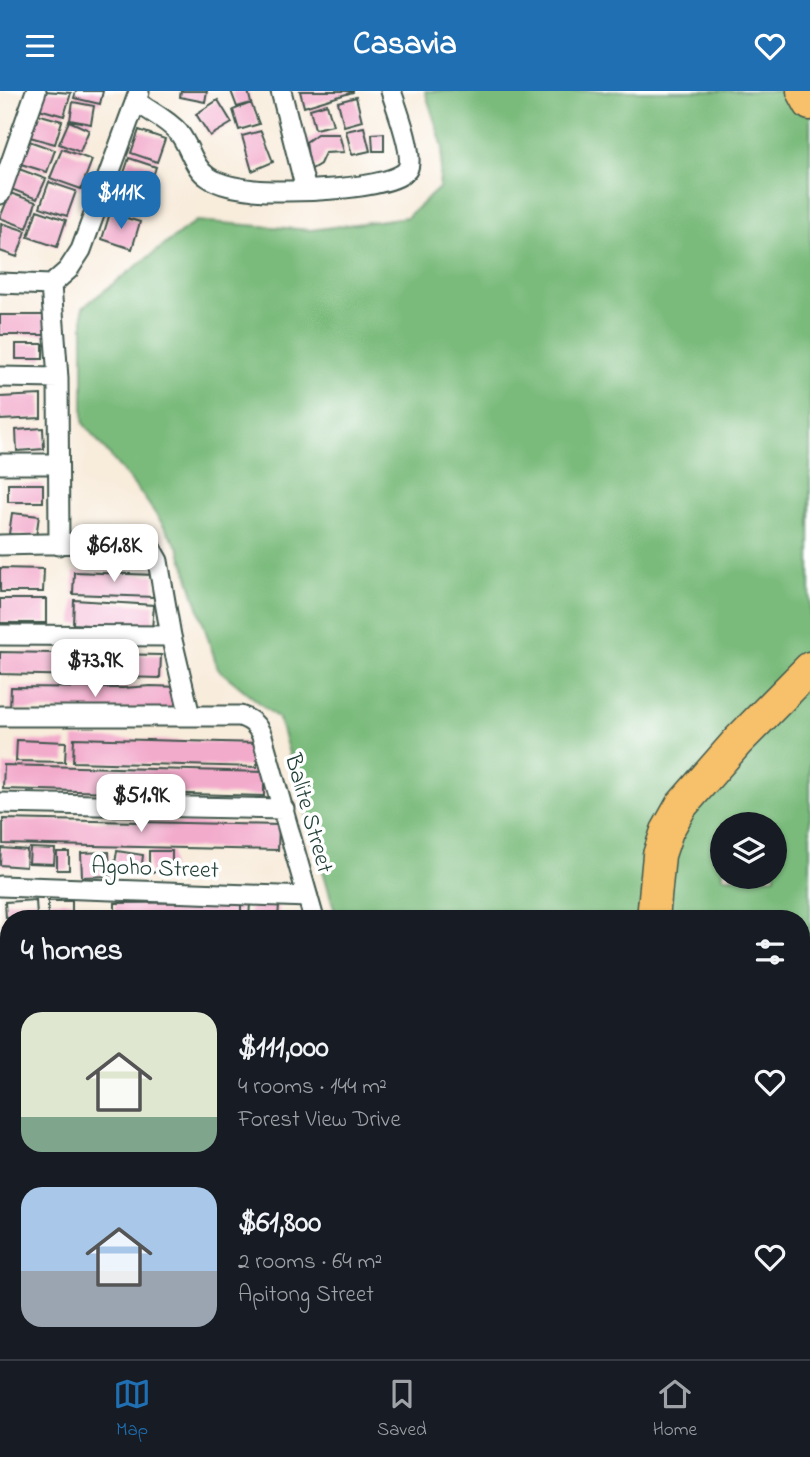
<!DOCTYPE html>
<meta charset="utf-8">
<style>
:root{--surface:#171b24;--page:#20242c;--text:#f1f3f6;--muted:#9ea1a6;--line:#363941;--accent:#1f6fb2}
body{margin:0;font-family:"Indie Flower",sans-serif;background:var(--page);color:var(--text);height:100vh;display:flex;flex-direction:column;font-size:26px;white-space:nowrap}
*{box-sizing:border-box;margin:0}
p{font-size:23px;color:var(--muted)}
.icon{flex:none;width:38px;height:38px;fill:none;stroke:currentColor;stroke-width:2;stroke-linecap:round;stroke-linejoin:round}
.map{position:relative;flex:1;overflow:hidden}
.side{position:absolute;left:0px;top:819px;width:810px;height:450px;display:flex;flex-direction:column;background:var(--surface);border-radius:28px 28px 0 0;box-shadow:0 2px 5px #0004}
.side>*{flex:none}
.fabs{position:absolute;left:710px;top:721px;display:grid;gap:14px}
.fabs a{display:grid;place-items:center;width:77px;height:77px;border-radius:50%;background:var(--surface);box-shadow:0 2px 5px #0004;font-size:35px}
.price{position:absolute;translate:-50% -60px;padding:0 16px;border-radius:14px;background:#fff;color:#222;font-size:23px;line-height:46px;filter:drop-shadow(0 2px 4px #0008)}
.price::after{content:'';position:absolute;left:50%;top:42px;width:21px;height:16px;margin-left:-10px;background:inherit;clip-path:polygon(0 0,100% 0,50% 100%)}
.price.current{background:var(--accent);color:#fff}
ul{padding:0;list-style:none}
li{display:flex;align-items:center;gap:21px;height:175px;padding:0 21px}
li span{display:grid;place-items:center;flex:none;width:196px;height:140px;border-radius:21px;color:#555}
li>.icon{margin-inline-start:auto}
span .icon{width:84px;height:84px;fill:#fffc;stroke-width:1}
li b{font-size:30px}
h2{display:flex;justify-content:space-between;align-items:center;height:84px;padding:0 21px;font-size:30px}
header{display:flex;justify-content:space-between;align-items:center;height:91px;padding:0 21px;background:var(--accent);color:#fff;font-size:32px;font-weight:700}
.dock{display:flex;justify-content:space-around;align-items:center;height:98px;border-top:2px solid var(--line);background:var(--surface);font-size:19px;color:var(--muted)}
.dock a{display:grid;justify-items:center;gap:4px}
.dock .current{color:var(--accent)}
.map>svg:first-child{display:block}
</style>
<header><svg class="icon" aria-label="menu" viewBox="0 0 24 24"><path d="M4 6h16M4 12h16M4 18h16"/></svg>Casavia<svg class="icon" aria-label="heart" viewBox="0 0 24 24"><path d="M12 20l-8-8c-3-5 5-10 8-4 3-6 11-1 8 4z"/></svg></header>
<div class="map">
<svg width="810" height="1268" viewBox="0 0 810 1268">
<rect width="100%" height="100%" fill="#fff"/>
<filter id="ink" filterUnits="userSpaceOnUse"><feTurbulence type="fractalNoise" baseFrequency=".0143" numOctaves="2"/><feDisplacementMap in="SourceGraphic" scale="14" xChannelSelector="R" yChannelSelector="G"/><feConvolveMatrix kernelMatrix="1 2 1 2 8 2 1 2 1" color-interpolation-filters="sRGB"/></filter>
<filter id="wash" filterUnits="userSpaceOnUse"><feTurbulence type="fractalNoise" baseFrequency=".00686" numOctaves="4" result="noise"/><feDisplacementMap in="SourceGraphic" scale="28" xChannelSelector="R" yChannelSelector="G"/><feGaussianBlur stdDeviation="1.57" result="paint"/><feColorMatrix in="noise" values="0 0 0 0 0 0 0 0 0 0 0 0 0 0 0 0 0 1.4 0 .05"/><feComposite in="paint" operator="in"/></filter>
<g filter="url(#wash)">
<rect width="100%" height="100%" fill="#f8ecdb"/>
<path fill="#7abb7c" stroke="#4c7c58" stroke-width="2" fill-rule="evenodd" d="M425,0H810V857L802,860V828H337L279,628L218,578L179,457L143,405L83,332V216L196,130L311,139L407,126L439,97L443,56ZM723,733H775V786H723Z
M802,933H810V1268H477L470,1260H802Z"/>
<g id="blocks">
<path fill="#f3abcc" d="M44,0L71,2L64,25L39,18Z
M76,0H103L100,13L74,7Z
M181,0H207L205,11L180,6Z
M231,0H248L251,12L237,16Z
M300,0H353V1L304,16Z
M356,6L362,30L344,35L338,11Z
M218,9L232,32L210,45L196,23Z
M73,11L94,15L91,33L70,29Z
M251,12L259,33L239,39L233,19Z
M327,13L333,34L315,38L310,18Z
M37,23L62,30L55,53L30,46Z
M69,30L89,39L80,61L59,53Z
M364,36L370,60L352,64L346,40Z
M139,39L165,48L157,71L131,62Z
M261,40L273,71L252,80L242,45Z
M384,42V60H373L372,43Z
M317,43H339L344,61L325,62L320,73L310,79L306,51Z
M29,50L55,59L47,81L21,73Z
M62,58L92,69L81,98L50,87Z
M129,67L156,76L149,98L122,88Z
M19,78L46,88L37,108L11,98Z
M49,91L76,100L67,125L40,116Z
M117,91L147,102L139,125L109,114Z
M10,102L36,111L27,137L0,127Z
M37,119L66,129L57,156L28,146Z
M110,122L140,131L132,158L102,148Z
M1,132L26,140L17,166L0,160Z
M0,224H49V244H0Z
M16,253H43V268H16Z
M41,304V327L0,329V306Z
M43,337L44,358L17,360L16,339Z
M8,393H43V411H8Z
M12,422L39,425L36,446L9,443Z
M0,477L44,478L43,501H0Z
M74,481L155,484L154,506L73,503Z
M0,508H46V532H0Z
M74,509L154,514L152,538L73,533Z
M0,561L161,564L160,587L0,583Z
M151,595L179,596L178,619H10L11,596L123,597Z
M74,647L258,652L257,676L73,671Z
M17,649L66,651L65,671L16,670Z
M4,674L264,681V705L3,698Z
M3,728L279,734L278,759L3,753Z
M1,757L27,759L26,776L0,774Z
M30,757L55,758L54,773L29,772Z
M117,760L143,764L141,782L114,778Z
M149,760H172V781H149Z
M57,761H69V779H57Z
M109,761L110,785L82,786L81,762Z
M36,809L37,825L6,827L5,811Z
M48,810H72V828H48Z
M241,811V828H115V812Z
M250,812L279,814L278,828H249Z
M804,1007H810V1020L804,1019Z
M0,1067L9,1068V1092H0Z
M7,1260H65L66,1268H7Z
M338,1260H370V1268H338Z"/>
</g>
</g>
<g filter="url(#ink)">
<use href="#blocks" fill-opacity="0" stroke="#40574d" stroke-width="2"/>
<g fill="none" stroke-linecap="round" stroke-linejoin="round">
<defs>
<path id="minor" d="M281,0L306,99
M137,11C151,21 168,29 179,42C190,56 193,76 208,86C221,95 239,97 254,99C278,102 399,100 408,77C414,63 396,15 391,0
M0,103L36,0
M0,192L51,194
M51,194L58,287L59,454
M51,194L68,179L81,159L139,1
M0,286L58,287
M0,373H58
M0,454L133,451L150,456L158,470L171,545L190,625
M0,544L171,545
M0,625H240C252,629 257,634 262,645L314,828
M0,712L284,718
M0,795L308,806
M0,883H9
M0,968H9
M0,1055H9
M0,1114H9
M0,1202H9
M104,1260V1268
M440,1260L447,1268"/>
<path id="primary" d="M803,0L810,13
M653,828L659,764L667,740L681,715L738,650L810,577
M802,990L810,994"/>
</defs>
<use href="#minor" stroke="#40574d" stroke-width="23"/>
<use href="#primary" stroke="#40574d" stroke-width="35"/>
<use href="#minor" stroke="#fff" stroke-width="19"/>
<use href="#primary" stroke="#f7c06b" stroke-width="32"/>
</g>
</g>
<g text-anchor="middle" stroke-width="7" stroke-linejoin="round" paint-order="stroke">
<g font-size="24" fill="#1f3d34" stroke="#fff">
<text transform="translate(310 722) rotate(74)" y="8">Balite Street</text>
<text transform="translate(155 776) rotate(2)" y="8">Agoho Street</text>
</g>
</g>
</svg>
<div class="fabs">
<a><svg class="icon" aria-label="layers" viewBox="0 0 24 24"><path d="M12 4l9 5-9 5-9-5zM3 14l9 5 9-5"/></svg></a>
</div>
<b class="price current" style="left:121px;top:140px">$111K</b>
<b class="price" style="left:114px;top:493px">$61.8K</b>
<b class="price" style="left:95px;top:608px">$73.9K</b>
<b class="price" style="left:141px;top:743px">$51.9K</b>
<section class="side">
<h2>4 homes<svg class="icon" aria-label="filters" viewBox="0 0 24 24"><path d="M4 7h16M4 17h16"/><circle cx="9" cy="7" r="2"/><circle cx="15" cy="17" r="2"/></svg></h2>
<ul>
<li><span style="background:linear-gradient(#dfe7d0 75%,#7fa58c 0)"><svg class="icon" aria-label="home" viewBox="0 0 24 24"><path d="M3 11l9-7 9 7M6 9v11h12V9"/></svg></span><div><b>$111,000</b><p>4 rooms · 144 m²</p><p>Forest View Drive</p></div><svg class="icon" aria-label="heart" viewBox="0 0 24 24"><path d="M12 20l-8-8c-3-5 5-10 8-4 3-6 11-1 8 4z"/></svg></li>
<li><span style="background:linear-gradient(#a9c7e8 60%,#9aa5b1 0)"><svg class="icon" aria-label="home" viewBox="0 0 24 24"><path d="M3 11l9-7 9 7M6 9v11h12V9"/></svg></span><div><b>$61,800</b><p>2 rooms · 64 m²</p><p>Apitong Street</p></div><svg class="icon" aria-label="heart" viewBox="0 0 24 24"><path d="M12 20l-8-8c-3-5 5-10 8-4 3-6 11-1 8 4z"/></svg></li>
</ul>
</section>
</div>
<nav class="dock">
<a class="current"><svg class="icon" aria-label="map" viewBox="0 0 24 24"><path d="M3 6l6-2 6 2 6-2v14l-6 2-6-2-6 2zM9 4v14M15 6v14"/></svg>Map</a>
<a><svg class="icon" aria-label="saved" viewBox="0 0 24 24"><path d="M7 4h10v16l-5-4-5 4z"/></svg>Saved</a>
<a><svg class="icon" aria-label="home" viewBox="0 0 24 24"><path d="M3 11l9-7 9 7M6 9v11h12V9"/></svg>Home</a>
</nav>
